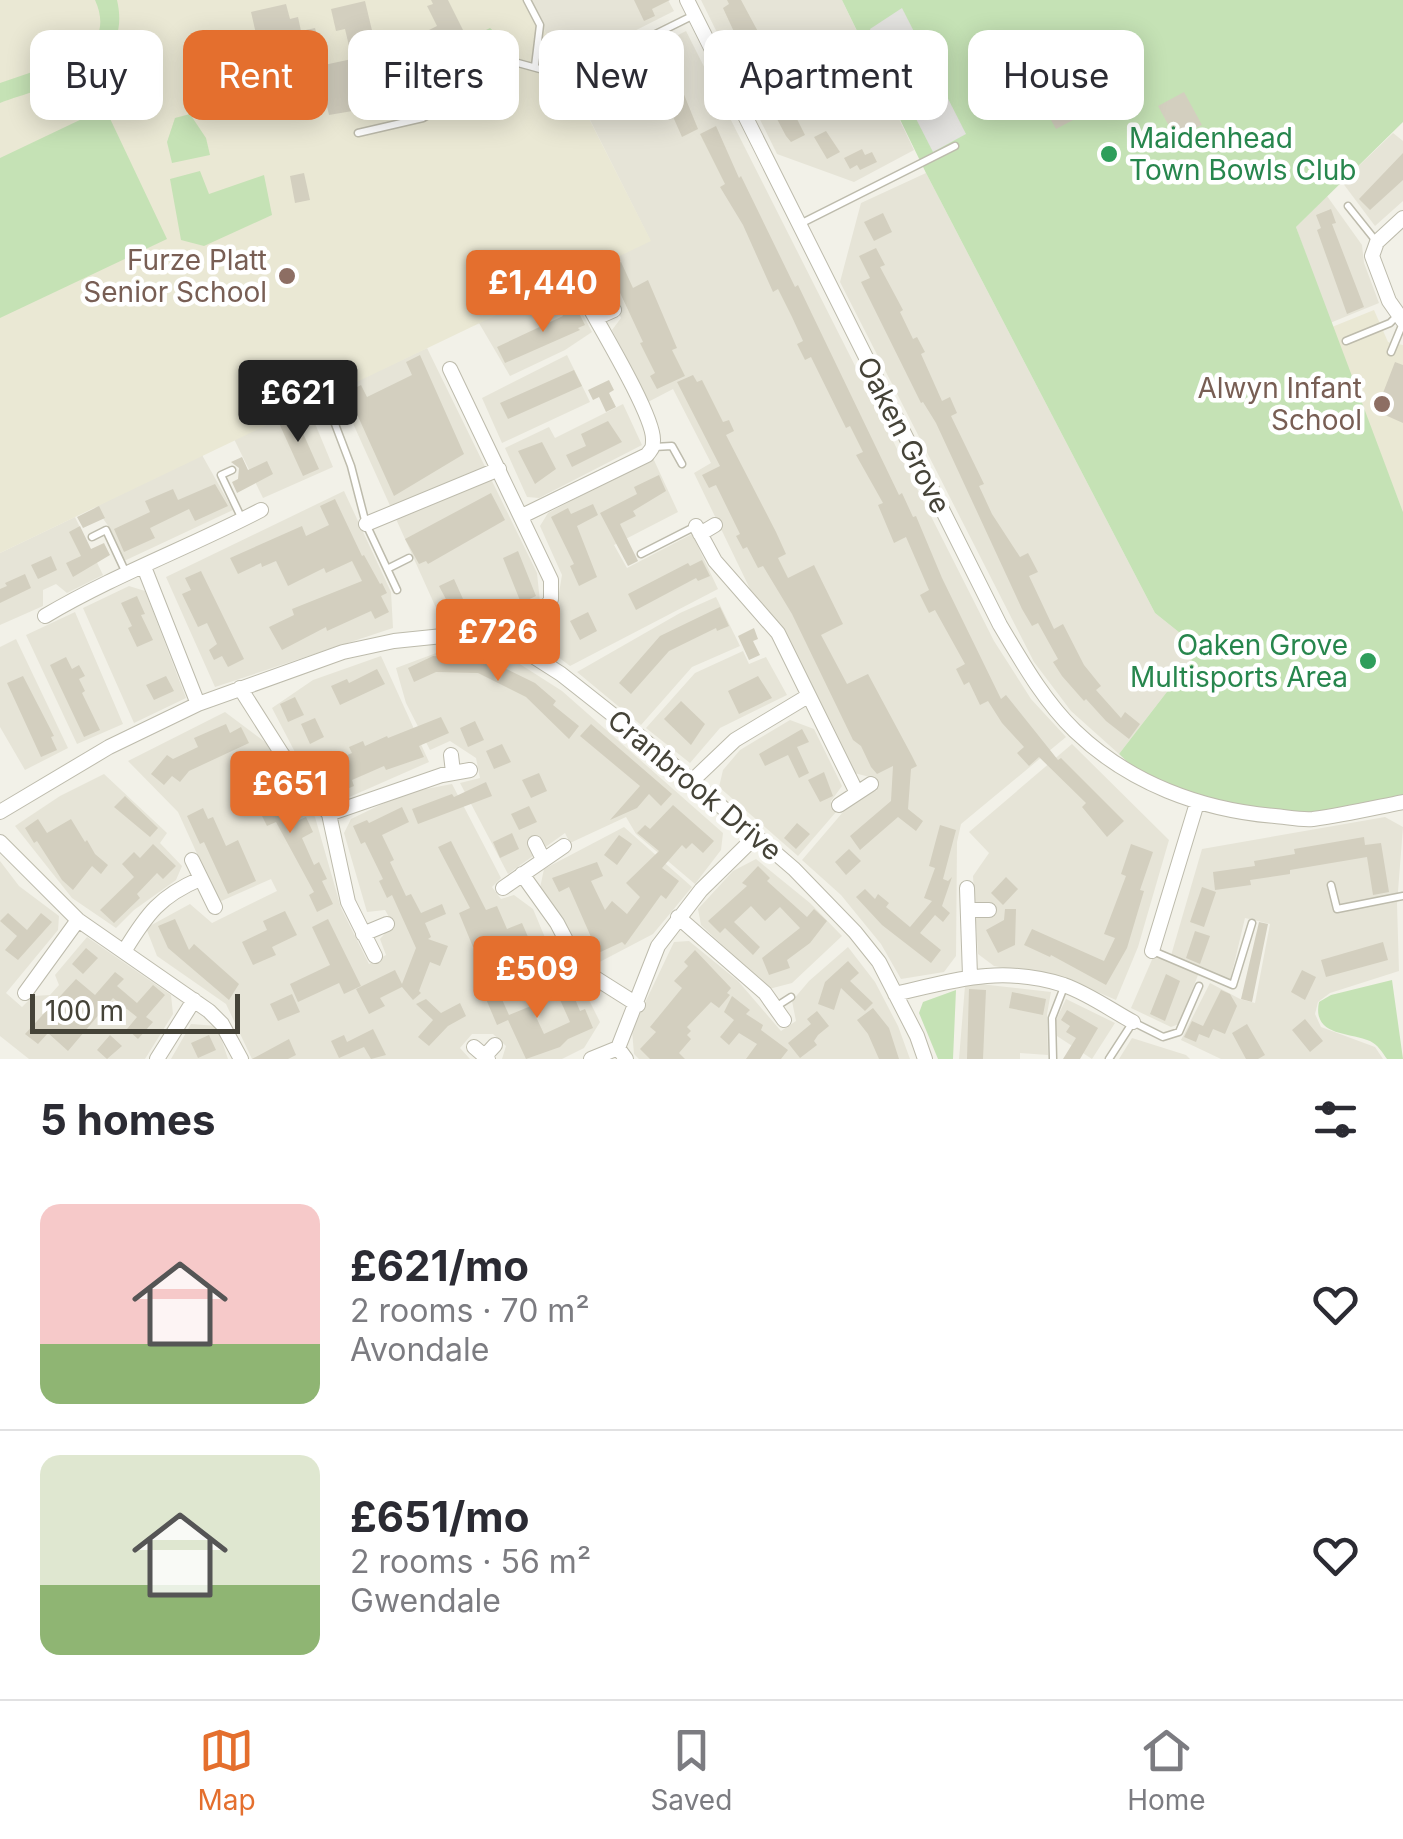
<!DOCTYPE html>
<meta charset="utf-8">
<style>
:root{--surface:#fff;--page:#f2f2f3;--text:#2b2b33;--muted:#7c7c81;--line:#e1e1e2;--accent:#e46f2e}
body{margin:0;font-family:Inter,sans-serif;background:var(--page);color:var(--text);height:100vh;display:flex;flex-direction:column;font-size:38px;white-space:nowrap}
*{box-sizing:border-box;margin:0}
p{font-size:32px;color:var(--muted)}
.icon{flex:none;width:55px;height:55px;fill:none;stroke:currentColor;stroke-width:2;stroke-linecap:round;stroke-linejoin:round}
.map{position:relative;height:1059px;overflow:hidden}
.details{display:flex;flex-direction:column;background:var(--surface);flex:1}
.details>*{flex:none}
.banner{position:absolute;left:30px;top:30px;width:1345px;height:90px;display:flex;gap:20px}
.scale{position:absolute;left:30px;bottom:25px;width:210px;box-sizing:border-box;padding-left:10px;border:5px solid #454338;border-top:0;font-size:28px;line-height:35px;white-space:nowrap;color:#454338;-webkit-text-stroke:8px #fff;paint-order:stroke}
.price{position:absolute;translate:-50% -85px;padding:0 22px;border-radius:10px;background:var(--accent);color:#fff;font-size:32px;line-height:65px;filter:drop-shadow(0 2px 5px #0008)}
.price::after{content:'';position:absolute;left:50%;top:60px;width:30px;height:22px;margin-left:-15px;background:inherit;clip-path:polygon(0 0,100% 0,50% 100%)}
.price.on{background:#222;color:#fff}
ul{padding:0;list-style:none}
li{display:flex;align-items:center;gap:30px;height:250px;padding:0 40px}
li+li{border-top:2px solid var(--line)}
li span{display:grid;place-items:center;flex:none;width:280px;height:200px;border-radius:20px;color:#555}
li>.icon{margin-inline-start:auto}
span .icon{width:120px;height:120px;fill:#fffc;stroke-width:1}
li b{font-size:42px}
h2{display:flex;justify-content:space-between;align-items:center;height:120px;padding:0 40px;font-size:42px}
.tag{padding:0 35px;border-radius:20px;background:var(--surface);box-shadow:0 5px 25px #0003;font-size:35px;line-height:90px}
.tag.on{background:var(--accent);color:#fff}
.dock{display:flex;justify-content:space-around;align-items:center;height:140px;border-top:2px solid var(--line);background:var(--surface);font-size:28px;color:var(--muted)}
.dock a{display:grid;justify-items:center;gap:5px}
.dock .on{color:var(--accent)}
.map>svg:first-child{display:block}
</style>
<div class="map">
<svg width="1403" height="1059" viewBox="0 0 1403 1059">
<rect width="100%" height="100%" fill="#f2f1e8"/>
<path fill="#e6e4d7" d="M529,0H668L674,11L563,67Z
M701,0H842L914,150L854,182L777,154Z
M686,31L994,641L1031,699L1066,737L961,824L957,842L956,956L944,972L901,979L881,944L841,895L802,860L849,805L877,790L870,777L854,773L784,630L751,591L694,473L711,463L673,389L648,402L612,330L621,318L614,303L602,304L584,272L650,240L574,88Z
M1393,133L1403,141V201L1375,226L1342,182Z
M926,173L1155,613L1200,649L1119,754L1071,711L1034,662L840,282L861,203Z
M1327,196L1362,245L1364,263L1379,303L1330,323L1296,227Z
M565,280L592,332L565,350L510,376L479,323Z
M427,348L537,573L540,602L496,625L441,619L338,390Z
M567,355L590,402L502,443L482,398Z
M307,404L333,467L263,498L234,439Z
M623,404L642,445L539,498L527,497L505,448L549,427L555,438Z
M202,455L233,510L124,561L111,530L95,507Z
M653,458L678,512L614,545L627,568L692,534L718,589L570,666L553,653L554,623L562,575L540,526L548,513Z
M344,491L391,592L393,628L215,687L166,577Z
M75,517L103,575L67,593L56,584L43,590V606L0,625V553Z
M129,586L145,591L186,698L134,723L83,608Z
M716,597L740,646L692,667L641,725L577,672L680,613Z
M75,612L123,724L77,744L26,635Z
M16,639L68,748L25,770L0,727V647Z
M455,646L512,659L562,691L723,833L721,850L695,884L636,834L626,817L570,843L565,833L508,874L460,783L480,778L476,758L450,741L430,750L406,703L396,668Z
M743,651L749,664L766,657L787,695L720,728L690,763L646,728L695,673Z
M381,656L429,762L338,802L297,756L272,708L313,680Z
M225,712L265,742L315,817L341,908L369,964L386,955L380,939L393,924L385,910L367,912L344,833L351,819L405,793L452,784L501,878L492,887L501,899L514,895L533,909L546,940L584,990L600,1022L584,1048L562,1059H502L506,1046L493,1034H472L460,1048L470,1059H252L226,1004L157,956L146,928L190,904L212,923L277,891L271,879L219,902L178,812L128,761Z
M790,720L814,729L842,786L831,801L836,812L798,856L719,787L723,770L740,750Z
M1072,744L1169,840L1138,947L1116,1000L1072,981L994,966L978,954L973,876L989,853L969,832Z
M104,774L167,833L160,843L182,866L176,880L134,910L116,928L72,898L15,826L60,796Z
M1385,817L1403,827L1397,904L1399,971L1330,993L1318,1002L1315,1014L1321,1027L1375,1047L1383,1059H1221L1181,1040L1210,983L1240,999L1255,1003L1270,924L1245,918L1230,981L1170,959L1202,849Z
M624,827L692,887L653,934L590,967L540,888L544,869Z
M756,859L810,903L842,936L792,983L769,989L701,925L698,909L733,871Z
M0,861L19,886L59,916L58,930L6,993L22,1007L33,996L50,995L59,985L55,975L87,937L171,995L173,1014L145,1059H29L0,1036Z
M689,941L738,981L781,1031L796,1021L792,1001L809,981L848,947L875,982L898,1026L910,1059H639L634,1054L632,1030L674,942Z
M1154,955L1198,975L1179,1024L1171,1027L1131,1008Z
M980,984L1051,992L1047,1014L1048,1055L1020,1053V1059H959L965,986Z
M1066,999L1115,1023L1092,1059L1057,1036L1056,1020Z
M191,1024L217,1026L228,1059H171Z
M1132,1038L1186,1055L1190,1059H1119Z"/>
<path fill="#eae8d4" d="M0,0H529L651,241L0,553Z
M1374,310L1388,342L1403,345V512L1332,327Z"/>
<path fill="#c5e2b5" d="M95,0H117C134,73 52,83 0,103V83L82,55C101,40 105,22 95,0Z
M842,0H1403V122L1296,227L1403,512V799L1309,816L1199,798L1134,768L1119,754L1200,649L1155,613L926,173Z
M490,28L502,39L504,47C494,67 470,70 450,71L444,57L469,45L468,39Z
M105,108L167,239L0,318V158Z
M190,114L206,138L210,155L172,163L167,142L175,118Z
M200,171L209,194L264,175L272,215L204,246L181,240L170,179Z
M1392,980L1403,1059H1387C1382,1052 1378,1045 1370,1041C1348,1032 1312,1036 1319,1002L1331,995Z
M956,990L953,1059H938L919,1013L923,1002Z"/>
<path fill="#e4e3e0" d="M902,8L966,134L933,152L870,29Z"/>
<path fill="#d3cfbf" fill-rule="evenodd" d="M431,0H448L465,34L452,40L454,45L440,52L429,30L437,26L427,6L433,4Z
M634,0H670L652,9L655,16L644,21Z
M727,0H741L769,52L779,48L796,80L785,86L798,111L794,113L805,135L791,142L786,136L757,81L760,79L752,60L748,62L723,8L729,4Z
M365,1L375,43L379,42L384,61L365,66L369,85L358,87L364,109L329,115L321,80L294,86L299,104L284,108L283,104L231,116L230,111L212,115L208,99L219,96L214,73L248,66L246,58L252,57L248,40L257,38L251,12L286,4L290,19L298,17L301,31L315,28L324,65L352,59L345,29L336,31L331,9ZM287,31L295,66L272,71L264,37Z
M663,43L698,129L682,137L659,85L664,82L648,51Z
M1086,90L1096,108L1056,129L1046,111Z
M1184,92L1202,125L1176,139L1158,106Z
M716,126L739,178L741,176L795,287L798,285L899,495L902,493L913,517L916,516L942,578L1001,699L1006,695L1058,760L1061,758L1124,821L1107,837L1082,807L1086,803L1039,757L1029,766L1017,753L1024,747L1002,723L988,701L980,705L969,682L964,685L956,669L965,664L935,610L929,613L920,595L929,590L906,537L894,543L878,505L883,503L856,455L863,452L850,426L846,428L811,357L805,360L797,344L803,341L792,317L778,289L773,292L743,225L720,187L725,184L700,134Z
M826,131L840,152L827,159L814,137Z
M862,149L865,155L872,152L877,162L860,170L857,165L850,169L844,158Z
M1403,153V180L1370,210L1359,199Z
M304,173L310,200L295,203L290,176Z
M1331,209L1336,223L1332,224L1364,307L1347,314L1317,230L1321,228L1316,215Z
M883,213L892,232L874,241L864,222Z
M876,248L885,265L880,267L903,310L900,312L913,339L917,337L925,352L921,354L942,401L950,397L957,413L951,416L984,484L979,486L992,514L1020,557L1028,553L1038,572L1029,576L1054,629L1063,624L1084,665L1101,686L1096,690L1121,718L1125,712L1140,724L1129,739L1106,721L1086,699L1084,701L1062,676L1053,662L1058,659L1038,623L1032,626L1022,609L936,423L923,402L921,403L861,282L870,278L859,256Z
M621,262L633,288L648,280L677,348L672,350L685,376L657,389L650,376L655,373L640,343L643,342L615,282L599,289L593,276Z
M575,305L585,325L578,328L580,330L505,363L497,347L563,316L561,312Z
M420,355L464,454L394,496L347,392L361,385L367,397L412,375L406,362Z
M1395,362L1403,365V423L1376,411Z
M574,370L582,386L508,419L500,403Z
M693,375L697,382L702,380L723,422L729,420L734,431L726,435L776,532L786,554L778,558L788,578L814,565L843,624L821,635L847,684L868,674L912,756L917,766L911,769L908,809L923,821L916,831L898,817L860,850L850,836L891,801L893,766L877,774L871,767L861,746L853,740L792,614L763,566L758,568L747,547L743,549L736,536L740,534L716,485L709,488L702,475L720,466L677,382Z
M609,380L614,390L609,393L616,407L606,412L599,397L593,400L588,390Z
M294,413L319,469L303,476L278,421Z
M608,421L622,442L572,467L566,455L586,446L581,434Z
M542,442L556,469L535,484L518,451Z
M242,457L248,470L267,461L273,474L237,493L232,482L238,479L239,468L231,462Z
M659,475L666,491L633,511L636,516L620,524L638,561L628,566L600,513L637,494L634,487Z
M215,484L228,506L195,521L189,509L150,528L155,538L124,552L114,529L150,512L145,501L173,489L178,500Z
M491,493L505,520L428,564L426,561L419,564L405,539Z
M335,499L362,556L364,555L380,584L382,583L387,593L381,596L389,612L375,619L371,611L327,631L326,627L282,650L269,627L294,615L292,609L362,581L352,561L326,573L324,568L288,586L276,561L262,567L261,563L238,574L230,558L302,526L306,536L329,525L320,506Z
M593,504L598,515L577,526L597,577L579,586L570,566L574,564L551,517L568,508L571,514Z
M99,506L105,518L83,528L77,517Z
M80,526L91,549L104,543L110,555L73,577L66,563L81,556L69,532Z
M518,551L536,596L521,603L503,558Z
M51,556L57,570L38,579L31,565Z
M702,560L710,576L698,581L696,578L636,610L628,594L688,563L690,566Z
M201,571L244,659L228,667L222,656L214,660L209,650L217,644L207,623L198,627L182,594L191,590L185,578Z
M25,574L31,588L0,603V589L7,586L5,583Z
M454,579L463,599L449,605L439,586Z
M137,596L145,614L141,615L153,640L137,647L128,628L132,626L121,603Z
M720,607L729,626L717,631L716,628L669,651L631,694L619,683L660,636Z
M588,612L597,631L580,640L570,621Z
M754,628L758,639L753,641L760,655L749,660L738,636Z
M433,656L482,657L535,683L556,701L553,705L579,726L569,739L526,697L478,673L436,672L414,682L408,668Z
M66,657L72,669L79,665L85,676L79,679L85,691L82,693L100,730L84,737L50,665Z
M377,669L385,684L340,705L331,686L347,679L349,683Z
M23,676L54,736L51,737L57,750L41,757L7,683Z
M166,676L174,691L154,700L146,685Z
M758,676L772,698L739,714L728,691Z
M295,697L304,715L288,722L280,704Z
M681,701L705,724L691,745L664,719Z
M441,717L449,733L419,746L424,757L386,770L384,766L352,780L354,786L340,792L328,763L352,753L349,747L363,741L365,746L387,736L388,738Z
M315,718L324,737L310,744L301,724Z
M475,721L484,740L468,747L460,728Z
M226,724L230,733L241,727L249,743L189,771L180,782L172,776L164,785L151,774L167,755L173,759L198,747L194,738Z
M591,724L672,794L661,806L649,794L637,808L610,820L640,786L580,736Z
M802,729L809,742L797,747L809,773L799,778L788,755L765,766L759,754Z
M502,744L511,762L494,769L486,751Z
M824,772L833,796L820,802L808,780Z
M539,773L547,791L531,798L522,780Z
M269,778L280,800L286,798L297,821L306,817L313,832L302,838L314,865L319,862L327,879L322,881L333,904L317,912L309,895L314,892L276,822L267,826L256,804L249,807L241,791Z
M486,782L492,796L418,824L412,809L452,794L454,797Z
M125,796L158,828L150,837L114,807Z
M673,805L714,841L703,853L692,843L686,849L682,845L662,868L679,881L666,899L661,895L625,945L622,942L594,955L586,939L591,937L569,887L559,892L552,878L597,862L603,876L591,881L605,910L612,901L627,914L640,897L626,883L659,851L637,833L645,825L650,829Z
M529,806L537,822L519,830L511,814Z
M402,807L409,822L382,835L394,860L390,862L406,896L411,894L421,913L442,904L446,914L425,923L431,937L428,939L448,946L440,966L430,962L419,991L421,993L413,1000L402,987L380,998L385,1006L369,1014L356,989L395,970L402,984L416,948L392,895L387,898L379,881L383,879L365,842L361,844L353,826L367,820L369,823Z
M203,808L208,819L213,817L226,846L238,840L256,881L228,894L204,842L200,844L187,816Z
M38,819L47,833L71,819L85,842L87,840L95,854L108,865L101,874L92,866L73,890L62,880L37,841L34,843L25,828Z
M797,823L810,834L796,849L784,838Z
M940,825L956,830L943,879L948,881L952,877L942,906L950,913L943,922L935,915L920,933L941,950L931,963L882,925L856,897L865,889L875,899L878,894L889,903L886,907L910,927L932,901L924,898L935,868L929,866Z
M512,833L519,849L500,858L493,842Z
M619,835L632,844L617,865L604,855Z
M1364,837L1365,845L1381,843L1389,892L1373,895L1367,857L1290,870V874L1250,880L1251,885L1215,890L1213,872L1255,866L1254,861L1295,854L1294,849Z
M451,841L486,910L497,906L507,929L522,923L532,946L495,962L486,941L473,947L459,913L470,908L438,847Z
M153,844L176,866L163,879L157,873L137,894L140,898L114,923L100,910L134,877L122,864L134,852L140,858Z
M1131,844L1153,852L1140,890L1144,891L1127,948L1106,985L1051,955L1050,957L1024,945L1032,929L1104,961L1115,938L1104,934L1126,876L1121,874Z
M849,849L861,861L846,875L835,862Z
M758,866L770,878L767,881L807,917L814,909L827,921L810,943L787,960L790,968L769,975L762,958L800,928L780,907L765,921L751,906L734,922L760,947L753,955L725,928L720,933L708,921L747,886L742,883Z
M1006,877L1018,889L1003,905L991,893Z
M1202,887L1216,892L1204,927L1190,922Z
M1005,909H1016L1015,945L998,953L986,930L1004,920Z
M285,911L297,935L272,947L276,955L253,965L242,942L267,930L263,921Z
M8,913L27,930L41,913L52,922L18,960L5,950L17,936L0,921Z
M175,919L189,950L194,944L239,984L229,1000L168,948L158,926Z
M328,919L361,986L344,994L339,983L298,1002L290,984L330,965L312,927Z
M1259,922L1268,924L1252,1002L1241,999Z
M1195,931L1210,936L1200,964L1186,958Z
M1383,942L1388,960L1326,977L1321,960Z
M86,948L98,958L83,974L72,964Z
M695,950L731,988L727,993L730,995L719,1008L711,1002L687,1027L691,1031L687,1035L691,1039L679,1053L685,1059H650L640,1049L656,1032L650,1027L682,988L674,981L688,966L684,962Z
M848,961L859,973L850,981L873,1003L865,1011L841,988L834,1010L818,1004L825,982Z
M1302,970L1316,977L1305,1000L1291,992Z
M115,972L124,979L117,986L137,1003L153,985L165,995L146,1017L153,1022L138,1039L127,1029L137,1017L113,998L68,1051L48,1033L38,1044L25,1034L76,979L95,995Z
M1166,974L1180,981L1165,1021L1150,1014Z
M491,975L509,1015L531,1006L544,1034L570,1022L557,993L570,987L580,1011L585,1009L593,1028L568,1039L560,1047L526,1059L508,1020L497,1025L478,980Z
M969,989L986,990L983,1059H967Z
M1221,990L1230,994L1237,1006L1225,1034L1213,1029L1209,1038L1199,1034L1196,1042L1184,1037L1192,1021L1203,1026Z
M1012,992L1046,999L1043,1015L1009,1008Z
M292,994L300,1012L278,1021L270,1004Z
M732,996L750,1010L746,1014L763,1025L761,1030L788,1050L781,1059H746L757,1044L739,1033L729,1045L720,1037L734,1020L724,1012Z
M426,999L441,1013L460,1003L466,1016L448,1026L429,1046L418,1037L433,1020L416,1004Z
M873,1008L889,1028L899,1059H879L868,1034L857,1020Z
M1067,1010L1098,1028L1080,1059H1063L1076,1038L1066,1032L1070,1026L1061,1020Z
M817,1011L829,1026L818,1035L814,1041L817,1045L800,1058L788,1043L811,1024L807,1019Z
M1305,1019L1323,1041L1310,1052L1292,1030Z
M1247,1024L1265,1055L1258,1059H1246L1232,1033Z
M373,1029L386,1055L371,1059L364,1047L339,1058L331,1041L344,1035L347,1042Z
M110,1035L122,1046L107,1059L97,1050Z
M209,1035L216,1050L198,1058L191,1043Z
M289,1039L296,1055L288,1059H252Z"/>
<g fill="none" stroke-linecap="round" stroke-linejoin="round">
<defs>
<path id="service" d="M527,0L540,25L535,66
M358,133L423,118L518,63L569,77L694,15
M1348,206L1376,241
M800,224L955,146
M1346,341L1390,323L1397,316
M1391,352L1403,323
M335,424L351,466L366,524L397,590
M654,447L672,446L682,464
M232,470L221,475L241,517
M92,537L106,530L126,573
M641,554L696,526
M387,569L409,558
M1331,885L1337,909L1403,896
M1153,951L1233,985L1252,923
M777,1006L791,997
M1053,1059L1052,1018L1064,987
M1109,1059L1133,1022L1163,1037L1179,1032L1199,986"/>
<path id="minor" d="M687,0L1000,625C1022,662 1044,701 1075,731C1129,783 1201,810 1275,816C1287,817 1300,820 1313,819C1343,815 1373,808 1403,802
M1403,218L1377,242L1372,256L1389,301L1403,321
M596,318L614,310
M450,369L551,580V599L525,651
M522,516L647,455C652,448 653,449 653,440C654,416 600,327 586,301
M366,524L499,469
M696,526L715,561L778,633L857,793
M700,534L715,525
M144,567L198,704
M45,616C114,575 190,547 261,510
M240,688L282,754L329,814L348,902L375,956
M451,755L453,772
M692,781L735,740L808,696
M839,805L871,784
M0,812L109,747L198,704L343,652L394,641L462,634L525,651L561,674L637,734L794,869L855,932L879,962L917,1036L925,1059
M329,814L442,775L470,770
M0,842L78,920L209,1011L222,1024L241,1059
M535,843L543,859
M192,860L215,907
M522,874L557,923L581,969L638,1005
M503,888L564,846
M967,888L970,976
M968,910H989
M678,917L765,993L784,1020
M363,934L387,924
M125,950C147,914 160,896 200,879
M1152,951L1197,803
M25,993L78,920
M895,994C955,980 1002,965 1064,985C1089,994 1111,1010 1133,1022
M474,1047L488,1059
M485,1056L495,1045
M157,1059L194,1000
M591,1059L618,1048
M626,1059L618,1048L658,946L701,890L755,837"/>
</defs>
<use href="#service" stroke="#bdbbac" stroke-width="9"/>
<use href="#minor" stroke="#bdbbac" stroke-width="16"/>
<use href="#service" stroke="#fff" stroke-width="6"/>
<use href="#minor" stroke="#fff" stroke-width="14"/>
</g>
<g fill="#2e9e5b" stroke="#fff" stroke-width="4">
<circle cx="1109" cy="154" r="10"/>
<circle cx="1368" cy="661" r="10"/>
</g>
<g fill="#8d6e63" stroke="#fff" stroke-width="4">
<circle cx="287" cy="276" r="10"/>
<circle cx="1382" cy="404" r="10"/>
</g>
<g text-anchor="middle" stroke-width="9" stroke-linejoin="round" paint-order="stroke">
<g font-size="28" fill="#27864d" stroke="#fff" text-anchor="start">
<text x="1129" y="148">Maidenhead<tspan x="1129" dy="32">Town Bowls Club</tspan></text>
<text x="1348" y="655" text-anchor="end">Oaken Grove<tspan x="1348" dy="32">Multisports Area</tspan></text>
</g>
<g font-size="28" fill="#785e54" stroke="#fff" text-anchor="end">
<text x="267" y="270">Furze Platt<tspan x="267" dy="32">Senior School</tspan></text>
<text x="1362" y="398">Alwyn Infant<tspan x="1362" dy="32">School</tspan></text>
</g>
<g font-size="28" fill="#454338" stroke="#fff">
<text transform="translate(904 435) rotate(63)" y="10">Oaken Grove</text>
<text transform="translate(695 785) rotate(40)" y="10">Cranbrook Drive</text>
</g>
</g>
</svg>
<div class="scale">100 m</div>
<b class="price" style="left:543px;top:335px">£1,440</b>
<b class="price on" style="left:298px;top:445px">£621</b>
<b class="price" style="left:498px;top:684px">£726</b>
<b class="price" style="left:290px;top:836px">£651</b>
<b class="price" style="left:537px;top:1021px">£509</b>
<div class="banner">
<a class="tag">Buy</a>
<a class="tag on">Rent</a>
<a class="tag">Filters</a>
<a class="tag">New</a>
<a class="tag">Apartment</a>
<a class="tag">House</a>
</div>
</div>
<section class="details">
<h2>5 homes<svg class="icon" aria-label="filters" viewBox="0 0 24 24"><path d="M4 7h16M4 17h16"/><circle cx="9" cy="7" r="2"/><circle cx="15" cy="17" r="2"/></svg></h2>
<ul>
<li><span style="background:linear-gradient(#f6c9c9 70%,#8fb573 0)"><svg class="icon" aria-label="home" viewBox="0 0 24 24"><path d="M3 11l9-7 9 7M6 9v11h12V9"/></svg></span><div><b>£621/mo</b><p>2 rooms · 70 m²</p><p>Avondale</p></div><svg class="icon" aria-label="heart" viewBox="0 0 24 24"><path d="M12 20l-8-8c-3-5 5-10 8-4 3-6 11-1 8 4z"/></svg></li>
<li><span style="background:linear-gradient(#dfe7d0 65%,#8fb573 0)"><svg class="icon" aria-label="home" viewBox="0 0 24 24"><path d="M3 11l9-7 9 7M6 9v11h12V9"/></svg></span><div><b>£651/mo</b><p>2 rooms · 56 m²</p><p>Gwendale</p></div><svg class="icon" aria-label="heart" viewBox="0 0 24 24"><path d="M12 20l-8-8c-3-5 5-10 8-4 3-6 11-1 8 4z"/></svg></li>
</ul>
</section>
<nav class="dock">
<a class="on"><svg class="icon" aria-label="map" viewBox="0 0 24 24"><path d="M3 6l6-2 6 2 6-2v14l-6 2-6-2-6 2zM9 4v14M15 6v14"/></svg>Map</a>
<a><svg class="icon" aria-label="saved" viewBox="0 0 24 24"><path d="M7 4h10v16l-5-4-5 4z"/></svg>Saved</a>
<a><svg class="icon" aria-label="home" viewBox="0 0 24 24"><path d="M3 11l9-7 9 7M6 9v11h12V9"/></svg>Home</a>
</nav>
